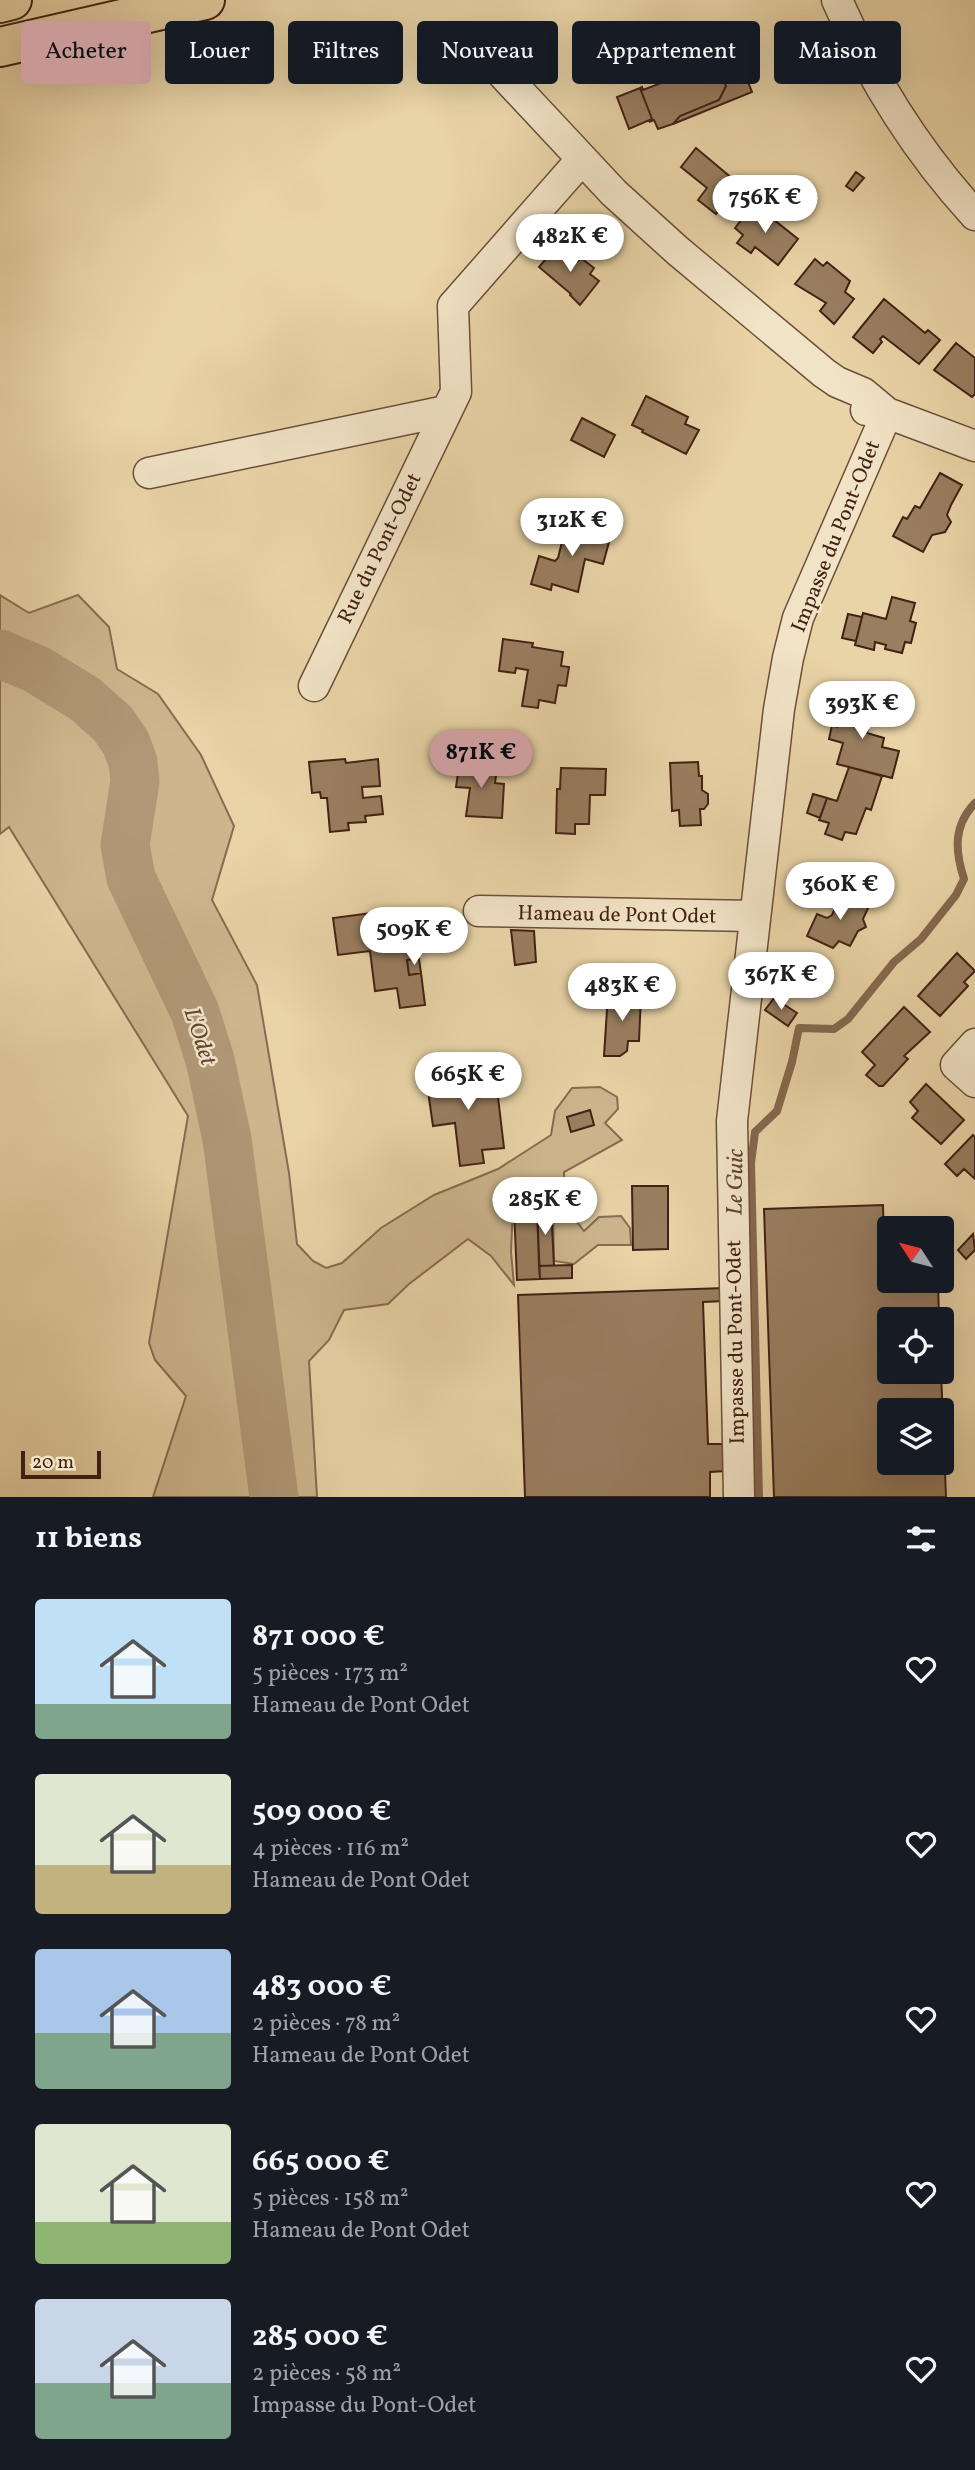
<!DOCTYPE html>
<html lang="fr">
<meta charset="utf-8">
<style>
:root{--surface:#171b24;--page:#242831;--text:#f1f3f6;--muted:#9ea1a6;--accent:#c59692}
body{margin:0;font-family:Vollkorn,serif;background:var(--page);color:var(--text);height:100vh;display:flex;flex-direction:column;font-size:26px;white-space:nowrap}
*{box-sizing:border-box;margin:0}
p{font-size:23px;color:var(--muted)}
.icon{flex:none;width:38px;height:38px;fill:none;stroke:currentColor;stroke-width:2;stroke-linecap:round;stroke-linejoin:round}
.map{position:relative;height:1497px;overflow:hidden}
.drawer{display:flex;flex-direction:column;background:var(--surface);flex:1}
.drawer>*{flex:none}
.banner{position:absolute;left:21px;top:21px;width:934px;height:63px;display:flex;gap:14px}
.needle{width:46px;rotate:306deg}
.buttons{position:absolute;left:877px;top:1216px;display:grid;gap:14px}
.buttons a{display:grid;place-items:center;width:77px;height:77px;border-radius:7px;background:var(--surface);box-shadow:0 7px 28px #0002;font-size:35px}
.scale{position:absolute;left:21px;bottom:18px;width:80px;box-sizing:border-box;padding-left:7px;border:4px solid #422114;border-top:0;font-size:19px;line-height:24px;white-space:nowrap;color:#422114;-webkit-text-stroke:5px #f1e3c6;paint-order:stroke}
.price{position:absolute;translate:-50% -60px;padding:0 16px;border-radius:24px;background:#fff;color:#222;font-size:23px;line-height:46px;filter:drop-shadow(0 2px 4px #0008)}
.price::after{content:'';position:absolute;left:50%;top:42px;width:21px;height:16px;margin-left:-10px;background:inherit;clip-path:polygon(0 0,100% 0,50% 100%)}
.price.selected{background:var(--accent);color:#111}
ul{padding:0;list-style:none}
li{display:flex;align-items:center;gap:21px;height:175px;padding:0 35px}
li span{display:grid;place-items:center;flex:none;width:196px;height:140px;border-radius:7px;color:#555}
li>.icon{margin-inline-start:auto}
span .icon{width:84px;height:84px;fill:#fffc;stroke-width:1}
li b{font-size:30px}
h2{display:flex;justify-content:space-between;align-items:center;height:84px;padding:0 35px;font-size:30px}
.tag{padding:0 24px;border-radius:7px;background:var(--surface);box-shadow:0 7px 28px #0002;font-size:24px;line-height:63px}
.tag.selected{background:var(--accent);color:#111}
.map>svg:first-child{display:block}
</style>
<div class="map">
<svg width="975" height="1497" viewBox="0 0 975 1497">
<rect width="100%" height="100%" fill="#e9d4a7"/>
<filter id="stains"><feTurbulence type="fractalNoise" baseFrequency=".00286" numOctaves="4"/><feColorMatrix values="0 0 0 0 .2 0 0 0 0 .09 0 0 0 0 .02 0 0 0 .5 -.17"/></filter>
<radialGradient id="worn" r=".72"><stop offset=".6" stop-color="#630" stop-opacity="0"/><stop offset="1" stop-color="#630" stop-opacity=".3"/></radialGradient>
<path fill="#cdb68e" stroke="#886c51" stroke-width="2" d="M0,595L29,613L78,595L109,627L117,669L158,694L201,755L234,826L212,900L257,985L289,1173L297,1244L313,1261L326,1268L342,1263L381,1228L434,1195L498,1169L551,1135L555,1111L572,1088L600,1087L617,1097L618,1109L605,1123L622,1140L564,1172L565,1206L584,1231L599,1217L621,1216L630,1228L631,1245H598L574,1264L554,1261L553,1207L513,1206L511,1252L514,1285L491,1256L468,1239L409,1284L388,1304L344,1310L329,1340L309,1361L317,1497H153L186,1396L155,1360L149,1343L188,1116L9,827L0,834Z"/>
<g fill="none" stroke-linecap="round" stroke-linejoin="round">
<path stroke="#84684e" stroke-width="8" d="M759,1497L751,1163L755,1132L777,1111L792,1062L799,1028L834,1029L848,1019L894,962L921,939L956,895L964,879C955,851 953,826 975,803"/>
<path stroke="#b09775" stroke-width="49" d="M0,654L36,669L85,699L113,724L126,743L133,762L135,781L125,845L131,878L195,1012L210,1060L227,1139L274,1497"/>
</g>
<path fill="#997e60" stroke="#422114" stroke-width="2" fill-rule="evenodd" d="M737,54L752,92L673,124L680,116L719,100L726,86L716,62Z
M716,62L726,86L719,100L680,116L673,124L658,129L654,120L649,122L652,119L640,88L642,87L643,90Z
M640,88L652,119L629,129L617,97Z
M696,148L740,185L716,214L698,200L707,188L681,167Z
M856,172L864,178L853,191L846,186Z
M754,204L798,239L778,265L755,247L751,253L737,243L743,235L735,228Z
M558,245L578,261L581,258L594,268L590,274L599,281L580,305L570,295L571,294L539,267Z
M815,259L823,266L827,262L850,281L845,292L854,299L834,324L820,311L826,303L795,284Z
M884,299L925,333L928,330L940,340L919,364L883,336L880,339L882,342L873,353L853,337Z
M956,343L975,358V394L972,397L934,370Z
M646,396L688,417L685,424L699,430L686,454L642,432L643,430L632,425Z
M582,418L615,435L604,457L571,440Z
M940,473L962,485L951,505L947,515L951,522L945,532L932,535L923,552L893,536L903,517L907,519L915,506L920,508Z
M567,522L611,535L603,564L585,559L578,592L552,584L551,590L531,584L539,556L555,561L558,558Z
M892,597L915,603L910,621L916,623L911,643L905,642L902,653L885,649L886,645L875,642L874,650L855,645L863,613L886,619Z
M848,614L862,617L856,641L842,638Z
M503,639L533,643L532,647L563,652L561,666L569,667L566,686L558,685L555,703L539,700L538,708L522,706L528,670L516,668L515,673L499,671Z
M845,698L874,705L867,733L884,738L882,747L899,751L892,778L837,764L843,743L829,739L832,725L837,727Z
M345,759L346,763L378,759L380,786L362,787L363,798L381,796L383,814L365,816L366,822L348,823L349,830L330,832L327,798H321L320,792L312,793L309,762Z
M460,759L475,761L474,767L497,769L495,783L504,784L502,818L466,816L470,788L456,787Z
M698,762L699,776H702V790L708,794V804L704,809H700L701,825L680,826L679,810L672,811L670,763Z
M849,767L882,776L871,810L866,808L856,834L845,832L842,840L825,834L829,823L819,820L827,798L837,801Z
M561,768L606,769L605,795H590L589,824H575V834L556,833L557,789H560Z
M813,794L827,798L820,818L807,813Z
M836,892L869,906L863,919L866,927L858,931L850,946L839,941L833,948L807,936L817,914L827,918L832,915L835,908L829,906Z
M379,912L422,925L416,945L411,946L413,959L407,960L409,975L421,973L425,1005L400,1008L397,988L375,991L370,951L338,955L333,918Z
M511,930L534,931L536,962L515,965Z
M957,953L975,971L964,982L968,986L940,1016L918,996Z
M419,959L421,973L409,975L407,960Z
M608,994L641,995L639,1041H628L627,1051L620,1056H604Z
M774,998L797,1013L788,1026L765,1010Z
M904,1007L930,1032L904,1056L908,1059L883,1086H879L866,1075L875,1065L862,1052Z
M480,1060L483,1086L492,1085L494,1097H498L504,1148L482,1150L484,1163L460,1166L455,1123L433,1126L428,1091L440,1089L439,1075L462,1072L461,1062Z
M926,1084L964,1120L941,1144L912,1118L918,1111L910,1102Z
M590,1110L594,1125L571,1132L567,1117Z
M973,1135L975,1137V1179L964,1169L957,1176L945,1164Z
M632,1186H668V1249L633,1250Z
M883,1205L885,1283L938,1281L939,1320H889V1372H941L946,1497H774L764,1209ZM889,1410H942V1463H889Z
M537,1207H551L554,1266H539Z
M537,1207L540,1279L517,1280L514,1208Z
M973,1234L975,1250L966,1259L958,1250Z
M572,1265V1278L540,1279L539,1266Z
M724,1288V1301L703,1302L708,1444H725V1471L710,1472V1497H525L518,1295Z"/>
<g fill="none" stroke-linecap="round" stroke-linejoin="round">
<defs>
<path id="minor" d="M837,0C871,78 918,153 975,215
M471,40L614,193L678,251L824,373L837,382L863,393L887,413
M866,410L887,413L975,446
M149,473L446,411
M314,686L456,392L453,306L582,159
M479,911L754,916
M975,1044L956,1065L975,1082
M739,1497L732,1121L779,709L788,658L798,618L887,413"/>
<path id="trunk" d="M0,3L12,0
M0,47L205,0"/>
</defs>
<use href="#minor" stroke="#6c4e39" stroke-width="33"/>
<use href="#trunk" stroke="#422114" stroke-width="42"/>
<use href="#minor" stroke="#f1e3c6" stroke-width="30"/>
<use href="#trunk" stroke="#e9d4a7" stroke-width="38"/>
</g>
<g text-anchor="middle" stroke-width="5" stroke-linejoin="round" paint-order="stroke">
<g font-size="21" fill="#422114" stroke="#f1e3c6">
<text transform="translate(835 536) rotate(-68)" y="7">Impasse du Pont-Odet</text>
<text transform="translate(379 548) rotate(-64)" y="7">Rue du Pont-Odet</text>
<text transform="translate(617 914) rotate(1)" y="7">Hameau de Pont Odet</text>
<text transform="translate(735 1342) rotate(-91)" y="7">Impasse du Pont-Odet</text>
</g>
<g font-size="23" font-style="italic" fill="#634431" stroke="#f1e3c6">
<text transform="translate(201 1036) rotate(72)" y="8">L'Odet</text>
<text transform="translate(734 1182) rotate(-89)" y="8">Le Guic</text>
</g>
</g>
<rect width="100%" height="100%" filter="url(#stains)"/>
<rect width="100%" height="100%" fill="url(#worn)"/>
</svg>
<div class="buttons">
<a><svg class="needle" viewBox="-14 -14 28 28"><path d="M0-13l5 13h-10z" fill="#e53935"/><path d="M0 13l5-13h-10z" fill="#9ea1a6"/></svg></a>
<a><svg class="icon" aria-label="locate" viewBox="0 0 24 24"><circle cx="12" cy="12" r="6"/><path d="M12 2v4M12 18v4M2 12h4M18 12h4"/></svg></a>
<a><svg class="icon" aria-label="layers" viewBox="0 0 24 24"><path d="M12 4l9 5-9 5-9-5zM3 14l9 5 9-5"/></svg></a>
</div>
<div class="scale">20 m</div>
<b class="price" style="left:765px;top:235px">756K €</b>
<b class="price" style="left:570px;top:274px">482K €</b>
<b class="price" style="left:572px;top:558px">312K €</b>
<b class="price" style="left:862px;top:741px">393K €</b>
<b class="price selected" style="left:481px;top:790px">871K €</b>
<b class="price" style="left:840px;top:922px">360K €</b>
<b class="price" style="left:414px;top:967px">509K €</b>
<b class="price" style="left:781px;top:1012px">367K €</b>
<b class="price" style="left:622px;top:1023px">483K €</b>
<b class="price" style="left:468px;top:1112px">665K €</b>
<b class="price" style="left:545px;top:1237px">285K €</b>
<div class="banner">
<a class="tag selected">Acheter</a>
<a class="tag">Louer</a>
<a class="tag">Filtres</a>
<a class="tag">Nouveau</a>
<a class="tag">Appartement</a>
<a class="tag">Maison</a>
</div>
</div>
<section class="drawer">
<h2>11 biens<svg class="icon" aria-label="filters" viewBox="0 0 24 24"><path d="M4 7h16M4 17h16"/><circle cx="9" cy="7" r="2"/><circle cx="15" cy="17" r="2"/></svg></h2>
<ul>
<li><span style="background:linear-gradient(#bfe0f5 75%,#7fa58c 0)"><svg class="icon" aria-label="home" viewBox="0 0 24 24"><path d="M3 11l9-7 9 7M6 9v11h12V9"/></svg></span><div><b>871 000 €</b><p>5 pièces · 173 m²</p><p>Hameau de Pont Odet</p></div><svg class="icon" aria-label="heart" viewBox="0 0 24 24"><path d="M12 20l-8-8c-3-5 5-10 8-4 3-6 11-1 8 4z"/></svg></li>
<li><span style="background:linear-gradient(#dfe7d0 65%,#c2b280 0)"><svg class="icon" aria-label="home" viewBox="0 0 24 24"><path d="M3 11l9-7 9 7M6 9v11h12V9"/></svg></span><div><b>509 000 €</b><p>4 pièces · 116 m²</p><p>Hameau de Pont Odet</p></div><svg class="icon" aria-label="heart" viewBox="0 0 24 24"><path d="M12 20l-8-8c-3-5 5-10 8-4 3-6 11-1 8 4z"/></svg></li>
<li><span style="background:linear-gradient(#a9c7e8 60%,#7fa58c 0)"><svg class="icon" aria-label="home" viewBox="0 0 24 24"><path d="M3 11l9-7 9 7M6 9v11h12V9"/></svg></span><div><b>483 000 €</b><p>2 pièces · 78 m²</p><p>Hameau de Pont Odet</p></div><svg class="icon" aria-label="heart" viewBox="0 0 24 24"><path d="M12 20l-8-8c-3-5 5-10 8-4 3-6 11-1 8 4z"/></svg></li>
<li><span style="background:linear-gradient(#dfe7d0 70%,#8fb573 0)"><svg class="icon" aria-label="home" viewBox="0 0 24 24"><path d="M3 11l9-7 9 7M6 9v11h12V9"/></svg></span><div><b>665 000 €</b><p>5 pièces · 158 m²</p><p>Hameau de Pont Odet</p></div><svg class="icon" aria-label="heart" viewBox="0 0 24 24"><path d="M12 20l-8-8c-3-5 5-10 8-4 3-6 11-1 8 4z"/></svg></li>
<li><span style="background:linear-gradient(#c9d6e8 60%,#7fa58c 0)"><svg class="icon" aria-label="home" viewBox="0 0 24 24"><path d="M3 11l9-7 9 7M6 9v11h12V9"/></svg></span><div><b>285 000 €</b><p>2 pièces · 58 m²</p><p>Impasse du Pont-Odet</p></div><svg class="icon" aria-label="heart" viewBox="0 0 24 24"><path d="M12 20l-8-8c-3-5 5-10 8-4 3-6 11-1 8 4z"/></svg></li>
</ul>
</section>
